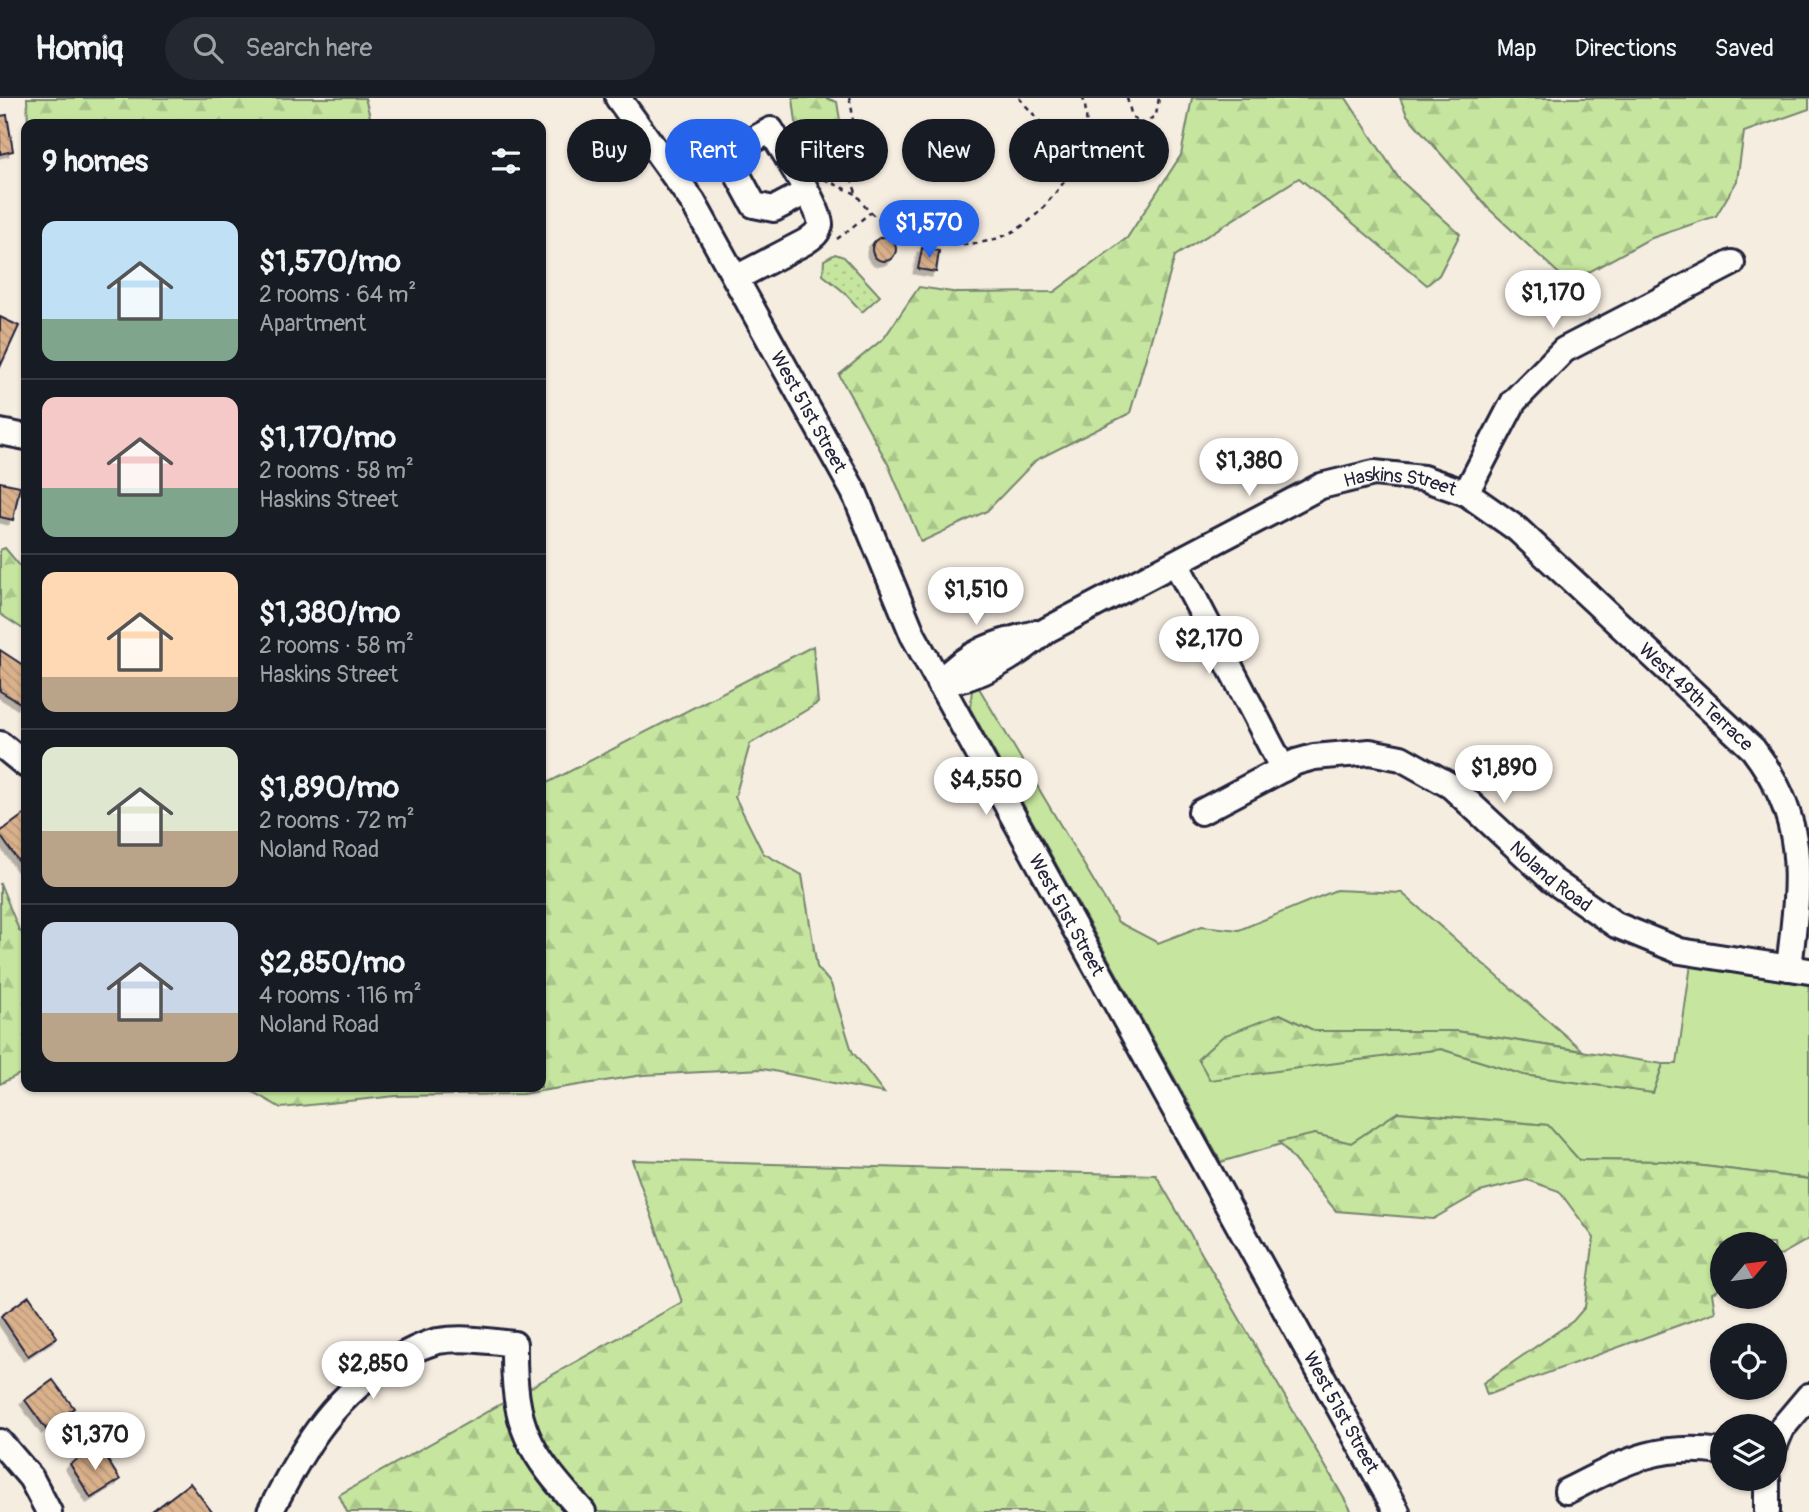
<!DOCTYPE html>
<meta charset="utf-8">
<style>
:root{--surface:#171b24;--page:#242831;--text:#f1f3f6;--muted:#9ea1a6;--line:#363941;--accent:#2563eb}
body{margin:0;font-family:Pangolin,sans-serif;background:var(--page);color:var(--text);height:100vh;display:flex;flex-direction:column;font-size:26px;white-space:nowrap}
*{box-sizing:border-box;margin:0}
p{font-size:23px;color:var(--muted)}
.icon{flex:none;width:38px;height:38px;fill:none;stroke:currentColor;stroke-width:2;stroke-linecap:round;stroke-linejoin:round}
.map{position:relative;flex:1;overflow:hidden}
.drawer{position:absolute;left:21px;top:21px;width:525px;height:973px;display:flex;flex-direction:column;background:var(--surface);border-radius:14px;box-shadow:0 2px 5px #0004}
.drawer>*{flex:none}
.banner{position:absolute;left:567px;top:21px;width:665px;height:63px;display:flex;gap:14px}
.needle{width:46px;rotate:61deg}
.buttons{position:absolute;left:1710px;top:1134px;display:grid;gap:14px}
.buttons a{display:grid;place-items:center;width:77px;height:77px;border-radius:50%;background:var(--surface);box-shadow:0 2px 5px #0004;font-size:35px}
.price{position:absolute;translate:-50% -60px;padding:0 16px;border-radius:24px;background:#fff;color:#222;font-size:23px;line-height:46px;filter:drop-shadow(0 2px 4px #0008)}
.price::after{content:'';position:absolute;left:50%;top:42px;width:21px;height:16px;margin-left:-10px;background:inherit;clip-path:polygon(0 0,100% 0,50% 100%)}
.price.selected{background:var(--accent);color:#fff}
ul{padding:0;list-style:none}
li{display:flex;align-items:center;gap:21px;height:175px;padding:0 21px}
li+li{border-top:2px solid var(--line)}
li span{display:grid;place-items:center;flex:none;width:196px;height:140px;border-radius:14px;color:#555}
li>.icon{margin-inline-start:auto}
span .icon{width:84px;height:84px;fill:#fffc;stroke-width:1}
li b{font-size:30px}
h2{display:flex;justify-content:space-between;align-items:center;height:84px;padding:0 21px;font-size:30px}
.pill{padding:0 24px;border-radius:32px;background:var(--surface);box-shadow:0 2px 5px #0004;font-size:24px;line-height:63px}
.pill.selected{background:var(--accent);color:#fff}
header{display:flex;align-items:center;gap:42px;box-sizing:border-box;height:98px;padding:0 35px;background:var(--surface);border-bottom:2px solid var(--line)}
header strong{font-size:33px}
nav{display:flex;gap:38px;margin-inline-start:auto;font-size:24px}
.search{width:490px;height:63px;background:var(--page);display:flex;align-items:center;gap:18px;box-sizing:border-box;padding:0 24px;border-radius:38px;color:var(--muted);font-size:26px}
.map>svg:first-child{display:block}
</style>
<header>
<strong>Homiq</strong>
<div class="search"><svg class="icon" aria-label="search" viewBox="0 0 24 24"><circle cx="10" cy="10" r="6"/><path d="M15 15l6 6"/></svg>Search here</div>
<nav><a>Map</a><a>Directions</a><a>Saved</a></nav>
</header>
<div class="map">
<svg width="1809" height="1414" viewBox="0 0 1809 1414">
<defs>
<pattern id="forest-firs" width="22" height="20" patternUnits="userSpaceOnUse" patternTransform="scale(1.75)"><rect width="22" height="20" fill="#c6e69f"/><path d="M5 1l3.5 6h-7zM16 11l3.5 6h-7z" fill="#aac58a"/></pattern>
<pattern id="park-dots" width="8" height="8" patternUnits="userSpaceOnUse" patternTransform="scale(1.75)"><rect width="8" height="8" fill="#c6e69f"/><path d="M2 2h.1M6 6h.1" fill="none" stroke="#aac58a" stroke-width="1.8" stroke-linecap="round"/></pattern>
<pattern id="building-back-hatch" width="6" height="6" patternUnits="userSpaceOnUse" patternTransform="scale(1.75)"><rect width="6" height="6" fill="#dab18b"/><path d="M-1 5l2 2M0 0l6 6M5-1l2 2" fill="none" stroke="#bb9879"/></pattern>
<filter id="shadow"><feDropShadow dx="-4.5" dy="4.5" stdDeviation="0" flood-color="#0004"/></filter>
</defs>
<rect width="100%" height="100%" fill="#f6ede1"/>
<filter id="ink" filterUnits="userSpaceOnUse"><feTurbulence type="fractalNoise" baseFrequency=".0143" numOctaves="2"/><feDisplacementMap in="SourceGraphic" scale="14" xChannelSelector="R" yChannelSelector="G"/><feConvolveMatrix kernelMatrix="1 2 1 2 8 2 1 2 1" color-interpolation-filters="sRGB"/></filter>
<g filter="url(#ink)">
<path fill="#c6e69f" stroke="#74846d" stroke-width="2" d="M976,585L1118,824L1158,845L1202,828L1239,832L1336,792L1402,795L1583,953L1456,933H1315L1280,916L1210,981L1441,951L1524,977L1653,995L1663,966H1677L1691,866L1809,882V1081L1663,1063L1579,1062L1547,1027L1398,1014L1351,1045L1315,1036L1221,1064L970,610L972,592Z"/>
<path fill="url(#forest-firs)" stroke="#74846d" stroke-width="2" d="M27,0H365L372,26H28Z
M793,0H826L837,4L843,40L828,70L798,41Z
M1192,0H1346L1400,82L1460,136L1439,177L1427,187L1299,80L1175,158L1130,315L1036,362L987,413L921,444L888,366L839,277L884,240L919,189L959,195L1054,194L1127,140L1181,57Z
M1400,0H1809V11L1744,34L1737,83L1716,118L1649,141L1569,185L1488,110L1407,17Z
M5,450L26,475V533L0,516V452Z
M813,548L818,605L750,646L735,699L763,755L802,777L817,869L831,886L852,953L884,995L763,971L643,977L522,996L396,998L281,1010L244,989H541V688Z
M0,785L19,832L26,839V973L0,986Z
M1280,916L1315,933H1456L1663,966L1653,995L1524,977L1441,951L1210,982L1198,961L1223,938Z
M1398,1014L1548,1027L1579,1062L1663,1063L1809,1081V1141L1775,1160L1774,1146H1722V1190L1712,1195L1715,1214L1487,1297L1483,1285L1573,1223L1585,1209L1594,1140L1559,1093L1527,1082L1480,1094L1433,1121L1336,1113L1279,1044L1315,1036L1351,1045Z
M632,1062L1156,1077L1352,1414H347L339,1397L682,1204Z"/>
<path fill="url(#park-dots)" stroke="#74846d" stroke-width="2" d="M835,156L844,159L880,198L862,214L844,194L823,177L824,162Z"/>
<path fill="url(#building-back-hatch)" stroke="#22223b" stroke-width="2" filter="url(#shadow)" d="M7,17L13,53L0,56V18Z
M872 151a12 12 0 1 1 24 0a12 12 0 1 1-24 0Z
M922,150L939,153L936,174L918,171Z
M0,219L19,228L0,269Z
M0,384L20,388L13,422L0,419Z
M0,552L26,569V599L22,606L0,593Z
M26,715V774L0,737V734Z
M29,1198L57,1239L28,1258L1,1218Z
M53,1282L74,1310L46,1331L25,1302Z
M99,1348L120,1382L91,1400L70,1366Z
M190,1385L212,1414H152Z"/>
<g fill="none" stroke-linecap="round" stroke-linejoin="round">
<defs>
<g id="minor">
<path id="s1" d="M618,0L693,104L854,394L913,537L1397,1414"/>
<path d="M736,180L805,144C812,139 818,136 820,127C822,113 780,48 771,32L738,50L735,72L754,107L774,111L806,94"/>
<path d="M0,334L26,339"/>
<path d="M1466,395L1514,303L1564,252L1732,165"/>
<path d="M1176,465L1283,671"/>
<path id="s2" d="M939,585C980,582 1016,558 1047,532L1321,388L1374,375L1423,380L1466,395L1517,431L1753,651C1809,724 1799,783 1789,870"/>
<path d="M939,585C968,553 995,545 1036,535"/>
<path d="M0,646L26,667"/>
<path id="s3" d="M1201,714L1296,664L1314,659L1370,654L1401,660L1451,688L1552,782L1616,827L1680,853L1809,873"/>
<path d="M0,1344L31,1380L49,1414"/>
<path d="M1774,1349L1782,1330L1809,1298"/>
<path d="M1767,1381V1414"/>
<path d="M1567,1393C1625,1364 1655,1345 1722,1354"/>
<path d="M270,1414C301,1355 327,1305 385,1268C401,1258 420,1247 438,1243C463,1239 489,1243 514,1246C513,1330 528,1353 583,1414"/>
</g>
</defs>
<use href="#minor" stroke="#22223b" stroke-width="30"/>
<path stroke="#22223b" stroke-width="2.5" stroke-dasharray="5 5" stroke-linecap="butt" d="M849,0C861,35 839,71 861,103C889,145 966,158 1010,135C1035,123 1047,105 1064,84C1082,61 1092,29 1083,0
M1019,0L1077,65
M1127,0L1132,19L1144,26L1156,17L1159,0
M824,81L856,96
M830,82L849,57
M837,141L870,115"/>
<use href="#minor" stroke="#fdfcf7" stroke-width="24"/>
</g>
</g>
<g text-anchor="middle" stroke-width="7" stroke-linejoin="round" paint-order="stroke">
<g font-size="19" fill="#22223b" stroke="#fdfcf7">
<text dy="7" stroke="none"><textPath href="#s1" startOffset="368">West 51st Street</textPath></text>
<text dy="7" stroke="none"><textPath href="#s2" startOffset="513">Haskins Street</textPath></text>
<text dy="7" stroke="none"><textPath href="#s2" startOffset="889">West 49th Terrace</textPath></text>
<text dy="7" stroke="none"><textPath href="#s3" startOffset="406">Noland Road</textPath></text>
<text dy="7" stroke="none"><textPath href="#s1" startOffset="934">West 51st Street</textPath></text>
<text dy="7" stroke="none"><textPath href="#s1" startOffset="1502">West 51st Street</textPath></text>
</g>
</g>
</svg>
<div class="buttons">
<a><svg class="needle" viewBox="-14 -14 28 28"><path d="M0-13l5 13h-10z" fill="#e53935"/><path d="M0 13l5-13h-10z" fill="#9ea1a6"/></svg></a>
<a><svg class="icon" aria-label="locate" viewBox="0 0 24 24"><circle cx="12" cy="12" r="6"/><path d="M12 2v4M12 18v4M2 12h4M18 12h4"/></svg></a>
<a><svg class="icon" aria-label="layers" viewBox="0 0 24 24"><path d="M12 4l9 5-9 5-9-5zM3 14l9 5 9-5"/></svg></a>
</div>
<b class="price selected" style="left:929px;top:162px">$1,570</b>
<b class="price" style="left:1553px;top:232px">$1,170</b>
<b class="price" style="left:1249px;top:400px">$1,380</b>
<b class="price" style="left:976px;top:529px">$1,510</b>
<b class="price" style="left:1209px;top:578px">$2,170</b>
<b class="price" style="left:1504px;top:707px">$1,890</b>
<b class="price" style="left:986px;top:719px">$4,550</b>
<b class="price" style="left:373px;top:1303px">$2,850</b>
<b class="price" style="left:95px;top:1374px">$1,370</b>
<div class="banner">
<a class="pill">Buy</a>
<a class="pill selected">Rent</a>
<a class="pill">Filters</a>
<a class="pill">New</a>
<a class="pill">Apartment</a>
</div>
<section class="drawer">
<h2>9 homes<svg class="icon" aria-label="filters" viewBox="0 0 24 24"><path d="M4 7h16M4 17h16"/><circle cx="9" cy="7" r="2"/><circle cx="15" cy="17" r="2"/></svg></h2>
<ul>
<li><span style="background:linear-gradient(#bfe0f5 70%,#7fa58c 0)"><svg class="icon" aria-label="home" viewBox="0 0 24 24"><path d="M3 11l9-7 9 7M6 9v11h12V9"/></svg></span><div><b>$1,570/mo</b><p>2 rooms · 64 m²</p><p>Apartment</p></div></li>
<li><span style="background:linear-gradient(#f6c9c9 65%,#7fa58c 0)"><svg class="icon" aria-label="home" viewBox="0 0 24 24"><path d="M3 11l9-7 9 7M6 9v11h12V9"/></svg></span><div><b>$1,170/mo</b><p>2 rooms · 58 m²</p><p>Haskins Street</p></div></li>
<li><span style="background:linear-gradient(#ffd9b3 75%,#b9a48a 0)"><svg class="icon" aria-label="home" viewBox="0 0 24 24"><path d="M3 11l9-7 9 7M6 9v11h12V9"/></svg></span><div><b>$1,380/mo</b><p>2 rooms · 58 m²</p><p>Haskins Street</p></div></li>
<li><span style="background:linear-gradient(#dfe7d0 60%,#b9a48a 0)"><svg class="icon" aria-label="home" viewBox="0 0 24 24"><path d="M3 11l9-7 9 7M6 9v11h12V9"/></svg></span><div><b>$1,890/mo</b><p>2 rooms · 72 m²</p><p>Noland Road</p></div></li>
<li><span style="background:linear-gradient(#c9d6e8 65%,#b9a48a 0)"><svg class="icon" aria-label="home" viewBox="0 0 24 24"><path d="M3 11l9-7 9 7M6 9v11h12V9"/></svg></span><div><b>$2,850/mo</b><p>4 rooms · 116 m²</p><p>Noland Road</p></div></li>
</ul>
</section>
</div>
